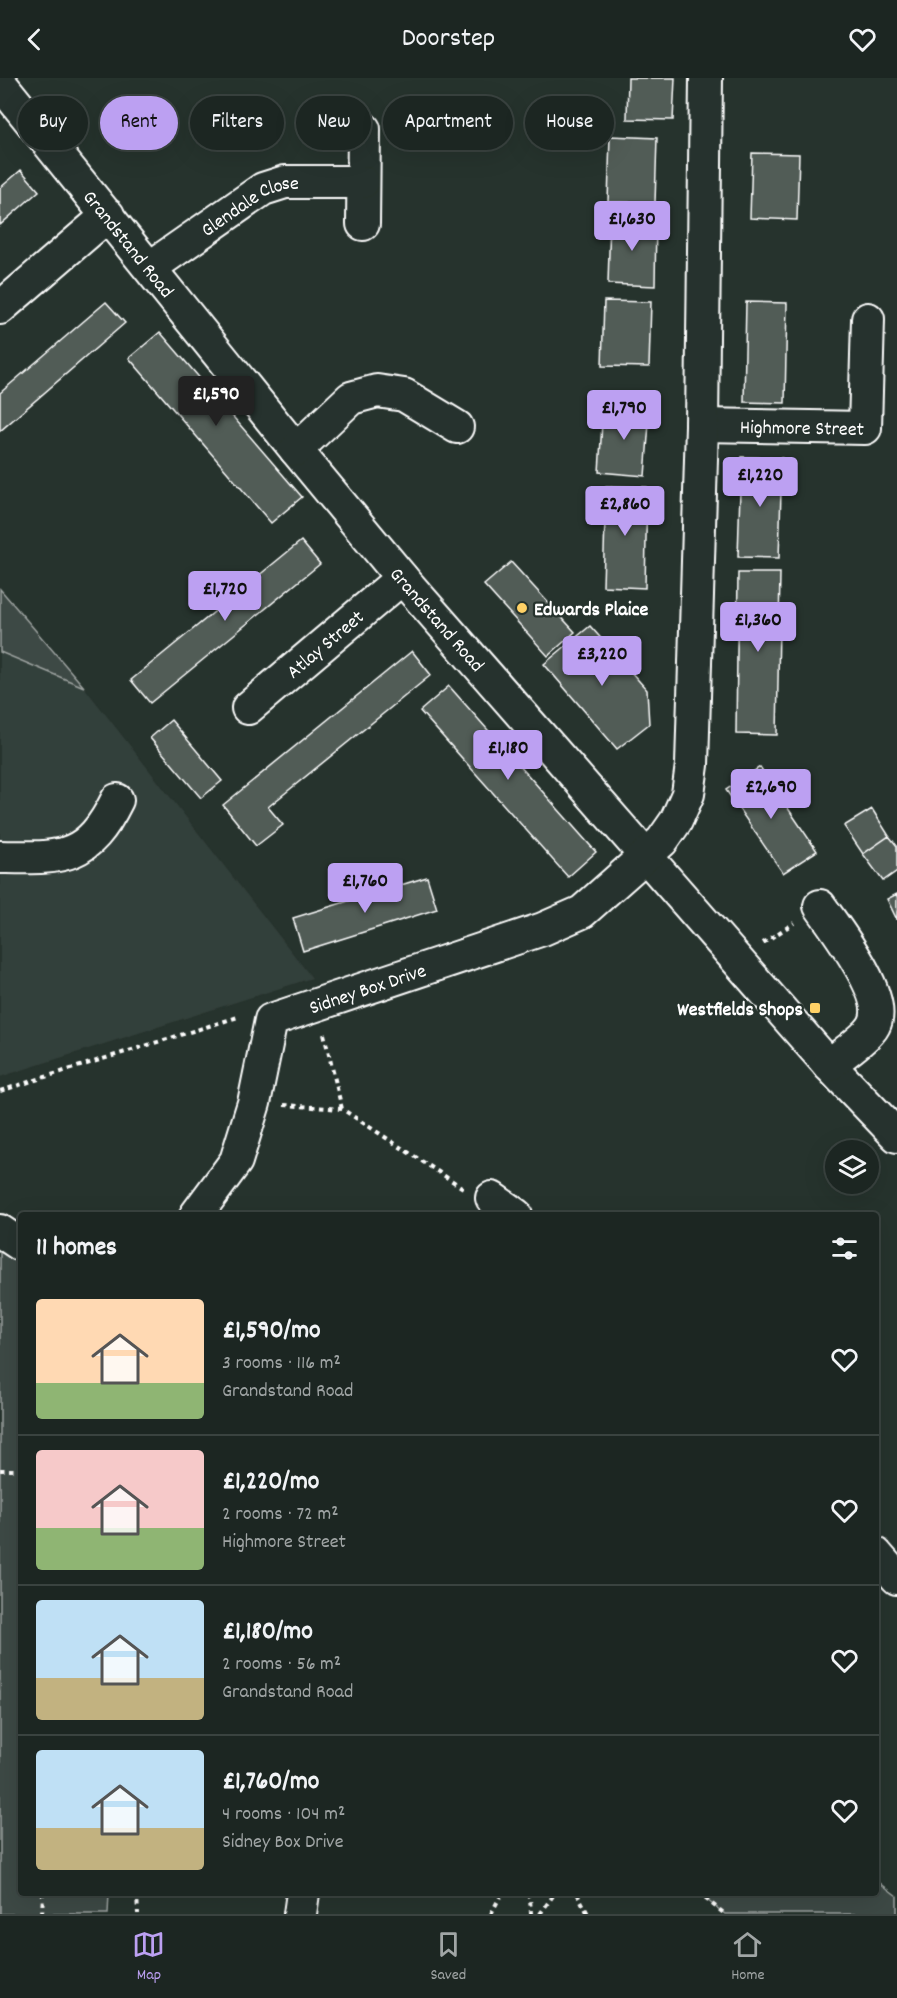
<!DOCTYPE html>
<meta charset="utf-8">
<style>
:root{--surface:#1c2622;--page:#29322f;--text:#f1f3f6;--muted:#a0a5a5;--line:#3a4340;--accent:#bca0f2}
body{margin:0;font-family:Dekko,sans-serif;background:var(--page);color:var(--text);height:100vh;display:flex;flex-direction:column;font-size:22px;white-space:nowrap}
*{box-sizing:border-box;margin:0}
p{font-size:20px;color:var(--muted)}
.icon{flex:none;width:33px;height:33px;fill:none;stroke:currentColor;stroke-width:2;stroke-linecap:round;stroke-linejoin:round}
.map{position:relative;flex:1;overflow:hidden}
.panel{position:absolute;left:18px;top:1134px;width:861px;height:684px;display:flex;flex-direction:column;background:var(--surface);border-radius:6px;box-shadow:0 6px 24px #0002,0 0 0 2px var(--line)}
.panel>*{flex:none}
.hud{position:absolute;left:18px;top:18px;width:861px;height:54px;display:flex;gap:12px}
.controls{position:absolute;left:825px;top:1062px;display:grid;gap:12px}
.controls a{display:grid;place-items:center;width:54px;height:54px;border-radius:50%;background:var(--surface);box-shadow:0 6px 24px #0002,0 0 0 2px var(--line);font-size:30px}
.price{position:absolute;translate:-50% -51px;padding:0 14px;border-radius:6px;background:var(--accent);color:#111;font-size:20px;line-height:39px;filter:drop-shadow(0 2px 3px #0008)}
.price::after{content:'';position:absolute;left:50%;top:36px;width:18px;height:14px;margin-left:-9px;background:inherit;clip-path:polygon(0 0,100% 0,50% 100%)}
.price.on{background:#222;color:#fff}
ul{padding:0;list-style:none}
li{display:flex;align-items:center;gap:18px;height:150px;padding:0 18px}
li+li{border-top:2px solid var(--line)}
li span{display:grid;place-items:center;flex:none;width:168px;height:120px;border-radius:6px;color:#555}
li>.icon{margin-inline-start:auto}
span .icon{width:72px;height:72px;fill:#fffc;stroke-width:1}
li b{font-size:26px}
h2{display:flex;justify-content:space-between;align-items:center;height:72px;padding:0 18px;font-size:26px}
.tag{padding:0 21px;border-radius:27px;background:var(--surface);box-shadow:0 6px 24px #0002,0 0 0 2px var(--line);font-size:21px;line-height:54px}
.tag.on{background:var(--accent);color:#111}
header{display:flex;justify-content:space-between;align-items:center;height:78px;padding:0 18px;background:var(--surface);font-size:27px;font-weight:600}
.tabs{display:flex;justify-content:space-around;align-items:center;height:84px;border-top:2px solid var(--line);background:var(--surface);font-size:16px;color:var(--muted)}
.tabs a{display:grid;justify-items:center;gap:3px}
.tabs .on{color:var(--accent)}
.map>svg:first-child{display:block}
</style>
<header><svg class="icon" aria-label="back" viewBox="0 0 24 24"><path d="M15 5l-7 7 7 7"/></svg>Doorstep<svg class="icon" aria-label="heart" viewBox="0 0 24 24"><path d="M12 20l-8-8c-3-5 5-10 8-4 3-6 11-1 8 4z"/></svg></header>
<div class="map">
<svg width="897" height="1836" viewBox="0 0 897 1836">
<rect width="100%" height="100%" fill="#26332d"/>
<filter id="ink" filterUnits="userSpaceOnUse"><feTurbulence type="fractalNoise" baseFrequency=".0167" numOctaves="2"/><feDisplacementMap in="SourceGraphic" scale="12" xChannelSelector="R" yChannelSelector="G"/><feConvolveMatrix kernelMatrix="1 2 1 2 8 2 1 2 1" color-interpolation-filters="sRGB"/></filter>
<g filter="url(#ink)">
<path fill="#333f3a" d="M0,574L84,609L312,900L0,999Z"/>
<path fill="#3e4944" stroke="#9ea4a2" stroke-width="1.5" d="M0,511L84,609L0,574Z
M0,1172L21,1188V1815H109L108,1836H0Z
M876,1802L897,1818V1836H725L698,1815H876Z"/>
<path fill="#515c57" stroke="#fff" stroke-width="1.5" d="M628,0H675L673,42L627,41Z
M610,58L657,60L655,125L608,124Z
M752,75L799,76L797,142L750,140Z
M21,92L39,113L0,147V110Z
M610,141L656,142L655,208L608,206Z
M604,223L651,224L649,289L602,288Z
M106,224L125,245L0,353V315Z
M746,224L787,225L785,325L744,324Z
M160,254L302,419L271,445L129,280Z
M603,329L650,332L645,398L599,394Z
M741,379L782,380L779,480L738,479Z
M606,408L647,409L645,510L603,508Z
M301,463L320,486L150,625L131,602Z
M511,484L575,554L548,578L484,507Z
M738,495H780L777,657L736,656Z
M590,548L647,612L649,646L617,671L544,586Z
M412,573L431,597L268,729L283,747L256,768L223,727Z
M449,608L596,774L568,799L420,633Z
M171,642L222,703L201,720L150,660Z
M760,689L817,773L783,795L726,712Z
M872,731L889,758L863,776L844,748Z
M889,758L897,768V793L883,803L863,776Z
M427,799L437,831L303,873L293,840Z
M897,816V842L887,821Z"/>
<g fill="none" stroke-linecap="round" stroke-linejoin="round">
<defs>
<g id="minor">
<path id="s1" d="M0,5L296,372L402,500L829,987L897,1058"/>
<path d="M363,146L364,51"/>
<path id="s2" d="M151,189L263,111L285,104H363"/>
<path d="M0,230L108,137"/>
<path id="s3" d="M702,347L865,350L868,241"/>
<path d="M296,372L351,320L377,313L404,317L457,349"/>
<path id="s4" d="M248,630L402,500"/>
<path d="M0,779C61,780 87,783 117,722"/>
<path d="M820,828C836,851 889,919 874,947C868,959 840,978 829,987"/>
<path d="M492,1120L516,1137"/>
<path id="s5" d="M196,1137L236,1083L254,1025L271,942L543,851L582,834L662,763L676,743L688,716L692,687L702,347L706,0"/>
<path d="M0,1153L21,1167"/>
<path d="M876,1476L897,1500"/>
<path d="M300,1836L303,1815"/>
</g>
</defs>
<use href="#minor" stroke="#fff" stroke-width="36"/>
<path stroke="#fff" stroke-width="4" stroke-dasharray="4.5 4.5" stroke-linecap="butt" d="M763,865L794,845
M324,956L342,1031
M0,1013L238,939
M284,1027L342,1031L463,1110
M0,1392H21
M137,1815L138,1836
M527,1815L530,1820L531,1836
M577,1815L588,1836
M698,1815L725,1836
M42,1836L43,1815
M491,1836L502,1815
M540,1836L555,1815"/>
<use href="#minor" stroke="#26332d" stroke-width="32"/>
</g>
</g>
<g fill="#ffd166" stroke="#26332d" stroke-width="2">
<circle cx="522" cy="530" r="6"/>
<rect x="809" y="924" width="12" height="12" rx="3"/>
</g>
<g text-anchor="middle" stroke-width="4.5" stroke-linejoin="round" paint-order="stroke">
<g font-size="20" fill="#fff" stroke="#26332d">
<text dy="7" stroke="none"><textPath href="#s2" startOffset="118">Glendale Close</textPath></text>
<text dy="7" stroke="none"><textPath href="#s1" startOffset="206">Grandstand Road</textPath></text>
<text dy="7" stroke="none"><textPath href="#s3" startOffset="100">Highmore Street</textPath></text>
<text dy="7" stroke="none"><textPath href="#s1" startOffset="692">Grandstand Road</textPath></text>
<text dy="7" stroke="none"><textPath href="#s4" startOffset="100">Atlay Street</textPath></text>
<text dy="7" stroke="none"><textPath href="#s5" startOffset="314">Sidney Box Drive</textPath></text>
</g>
<g font-size="20" font-weight="bold" fill="#fff" stroke="#26332d" text-anchor="start">
<text x="534" y="537">Edwards Plaice</text>
<text x="803" y="937" text-anchor="end">Westfields Shops</text>
</g>
</g>
</svg>
<div class="controls">
<a><svg class="icon" aria-label="layers" viewBox="0 0 24 24"><path d="M12 4l9 5-9 5-9-5zM3 14l9 5 9-5"/></svg></a>
</div>
<b class="price" style="left:632px;top:174px">£1,630</b>
<b class="price on" style="left:216px;top:349px">£1,590</b>
<b class="price" style="left:624px;top:363px">£1,790</b>
<b class="price" style="left:760px;top:430px">£1,220</b>
<b class="price" style="left:625px;top:459px">£2,860</b>
<b class="price" style="left:225px;top:544px">£1,720</b>
<b class="price" style="left:758px;top:575px">£1,360</b>
<b class="price" style="left:602px;top:609px">£3,220</b>
<b class="price" style="left:508px;top:703px">£1,180</b>
<b class="price" style="left:771px;top:742px">£2,690</b>
<b class="price" style="left:365px;top:836px">£1,760</b>
<div class="hud">
<a class="tag">Buy</a>
<a class="tag on">Rent</a>
<a class="tag">Filters</a>
<a class="tag">New</a>
<a class="tag">Apartment</a>
<a class="tag">House</a>
</div>
<section class="panel">
<h2>11 homes<svg class="icon" aria-label="filters" viewBox="0 0 24 24"><path d="M4 7h16M4 17h16"/><circle cx="9" cy="7" r="2"/><circle cx="15" cy="17" r="2"/></svg></h2>
<ul>
<li><span style="background:linear-gradient(#ffd9b3 70%,#8fb573 0)"><svg class="icon" aria-label="home" viewBox="0 0 24 24"><path d="M3 11l9-7 9 7M6 9v11h12V9"/></svg></span><div><b>£1,590/mo</b><p>3 rooms · 116 m²</p><p>Grandstand Road</p></div><svg class="icon" aria-label="heart" viewBox="0 0 24 24"><path d="M12 20l-8-8c-3-5 5-10 8-4 3-6 11-1 8 4z"/></svg></li>
<li><span style="background:linear-gradient(#f6c9c9 65%,#8fb573 0)"><svg class="icon" aria-label="home" viewBox="0 0 24 24"><path d="M3 11l9-7 9 7M6 9v11h12V9"/></svg></span><div><b>£1,220/mo</b><p>2 rooms · 72 m²</p><p>Highmore Street</p></div><svg class="icon" aria-label="heart" viewBox="0 0 24 24"><path d="M12 20l-8-8c-3-5 5-10 8-4 3-6 11-1 8 4z"/></svg></li>
<li><span style="background:linear-gradient(#bfe0f5 65%,#c2b280 0)"><svg class="icon" aria-label="home" viewBox="0 0 24 24"><path d="M3 11l9-7 9 7M6 9v11h12V9"/></svg></span><div><b>£1,180/mo</b><p>2 rooms · 56 m²</p><p>Grandstand Road</p></div><svg class="icon" aria-label="heart" viewBox="0 0 24 24"><path d="M12 20l-8-8c-3-5 5-10 8-4 3-6 11-1 8 4z"/></svg></li>
<li><span style="background:linear-gradient(#bfe0f5 65%,#c2b280 0)"><svg class="icon" aria-label="home" viewBox="0 0 24 24"><path d="M3 11l9-7 9 7M6 9v11h12V9"/></svg></span><div><b>£1,760/mo</b><p>4 rooms · 104 m²</p><p>Sidney Box Drive</p></div><svg class="icon" aria-label="heart" viewBox="0 0 24 24"><path d="M12 20l-8-8c-3-5 5-10 8-4 3-6 11-1 8 4z"/></svg></li>
</ul>
</section>
</div>
<nav class="tabs">
<a class="on"><svg class="icon" aria-label="map" viewBox="0 0 24 24"><path d="M3 6l6-2 6 2 6-2v14l-6 2-6-2-6 2zM9 4v14M15 6v14"/></svg>Map</a>
<a><svg class="icon" aria-label="saved" viewBox="0 0 24 24"><path d="M7 4h10v16l-5-4-5 4z"/></svg>Saved</a>
<a><svg class="icon" aria-label="home" viewBox="0 0 24 24"><path d="M3 11l9-7 9 7M6 9v11h12V9"/></svg>Home</a>
</nav>
